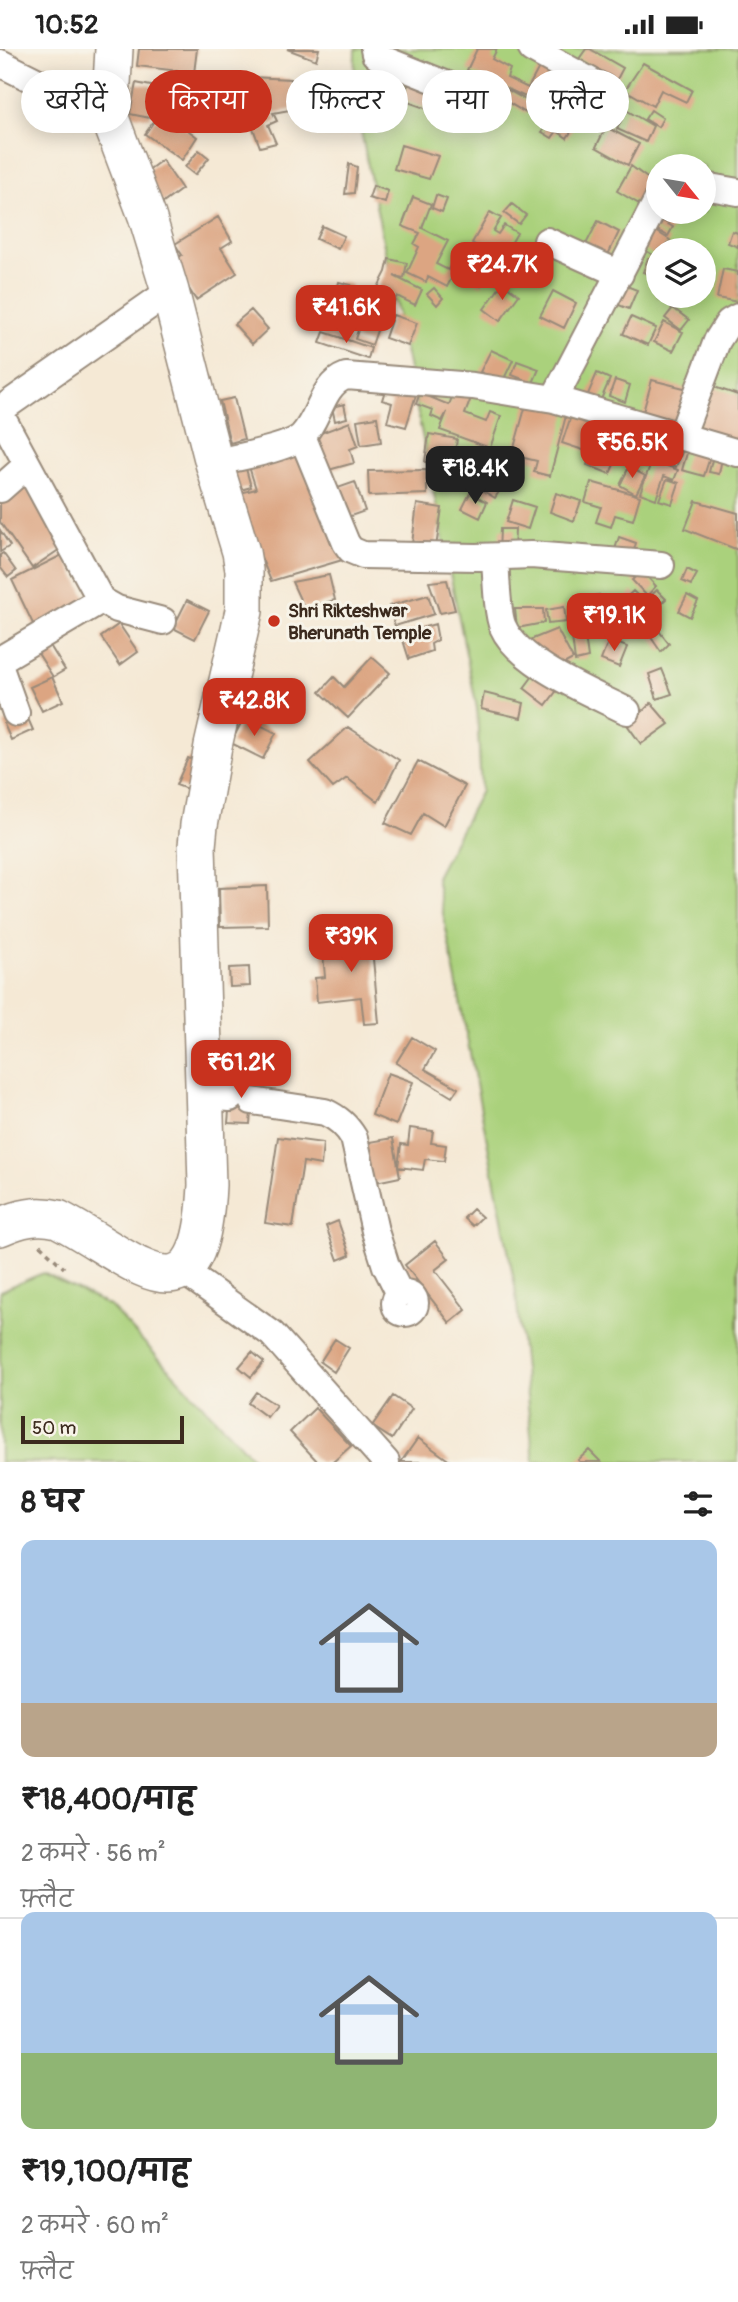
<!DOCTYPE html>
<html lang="hi">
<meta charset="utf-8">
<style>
:root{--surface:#fff;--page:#f6f6f6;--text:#222;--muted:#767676;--line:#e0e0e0;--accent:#c8321e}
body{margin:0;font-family:Pangolin,"Playpen Sans Deva",sans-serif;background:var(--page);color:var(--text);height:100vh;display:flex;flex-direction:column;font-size:26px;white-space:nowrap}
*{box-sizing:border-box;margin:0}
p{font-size:23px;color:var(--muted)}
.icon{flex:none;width:38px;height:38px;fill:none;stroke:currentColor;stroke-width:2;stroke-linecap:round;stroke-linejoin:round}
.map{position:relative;height:1413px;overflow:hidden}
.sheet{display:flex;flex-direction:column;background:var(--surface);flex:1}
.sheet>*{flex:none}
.guide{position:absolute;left:21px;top:21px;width:696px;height:63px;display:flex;gap:14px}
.needle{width:46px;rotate:120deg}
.controls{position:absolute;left:646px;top:105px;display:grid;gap:14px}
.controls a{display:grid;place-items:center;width:70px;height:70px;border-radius:50%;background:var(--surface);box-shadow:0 4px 18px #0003;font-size:35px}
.scale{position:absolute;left:21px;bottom:18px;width:163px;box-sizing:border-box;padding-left:7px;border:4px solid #3b2a1e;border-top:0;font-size:19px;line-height:24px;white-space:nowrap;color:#3b2a1e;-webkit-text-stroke:5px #f7f3e8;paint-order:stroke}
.price{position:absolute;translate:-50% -60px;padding:0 16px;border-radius:14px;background:var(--accent);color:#fff;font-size:23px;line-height:46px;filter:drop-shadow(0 2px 4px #0008)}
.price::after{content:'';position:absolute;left:50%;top:42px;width:21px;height:16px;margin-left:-10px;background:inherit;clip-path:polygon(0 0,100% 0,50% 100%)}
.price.current{background:#222;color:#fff}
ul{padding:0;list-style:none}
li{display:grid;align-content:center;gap:14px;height:371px;padding:0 21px}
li+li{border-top:2px solid var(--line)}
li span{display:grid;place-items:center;height:217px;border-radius:14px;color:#555}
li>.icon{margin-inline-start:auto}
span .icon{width:126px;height:126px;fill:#fffc;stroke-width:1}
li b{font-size:30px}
h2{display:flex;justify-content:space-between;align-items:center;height:84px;padding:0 21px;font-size:30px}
.chip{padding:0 24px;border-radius:32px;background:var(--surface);box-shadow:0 4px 18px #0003;font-size:24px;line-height:63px}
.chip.current{background:var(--accent);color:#fff}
.status{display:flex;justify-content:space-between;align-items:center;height:49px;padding:0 35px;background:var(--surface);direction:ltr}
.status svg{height:19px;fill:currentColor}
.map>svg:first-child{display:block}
</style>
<div class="status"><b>10:52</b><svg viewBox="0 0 49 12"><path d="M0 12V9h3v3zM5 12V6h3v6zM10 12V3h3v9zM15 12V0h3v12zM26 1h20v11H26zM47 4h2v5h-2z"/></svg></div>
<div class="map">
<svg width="738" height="1413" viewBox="0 0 738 1413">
<rect width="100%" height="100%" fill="#f7f3e8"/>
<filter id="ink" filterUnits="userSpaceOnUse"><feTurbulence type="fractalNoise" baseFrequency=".0143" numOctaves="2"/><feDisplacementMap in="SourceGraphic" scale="14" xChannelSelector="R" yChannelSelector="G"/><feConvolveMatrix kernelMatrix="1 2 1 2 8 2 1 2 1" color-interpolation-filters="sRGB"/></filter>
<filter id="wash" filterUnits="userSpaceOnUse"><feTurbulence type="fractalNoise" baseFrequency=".00686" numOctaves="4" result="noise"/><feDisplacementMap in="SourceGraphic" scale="28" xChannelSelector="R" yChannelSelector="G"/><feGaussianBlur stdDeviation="1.57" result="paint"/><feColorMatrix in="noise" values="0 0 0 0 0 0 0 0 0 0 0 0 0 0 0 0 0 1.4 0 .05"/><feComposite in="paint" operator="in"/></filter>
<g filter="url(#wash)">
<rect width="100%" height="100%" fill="#f5e9d5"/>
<path fill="#aad17c" stroke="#727e4d" stroke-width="2" fill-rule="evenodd" d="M355,0H738V1413H534L515,1237L436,828L481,742L477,659L354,47ZM658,117H704V163H658ZM658,201H704V247H658Z
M43,1224L110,1257L256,1413H0V1242Z"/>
<g id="blocks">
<path fill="#dca582" d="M139,0H197L194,24L137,17Z
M287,0H319L316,11Z
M477,0H497L492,10L510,20L507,29L528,39L543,11L556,16L534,52L467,21Z
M586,0H590L623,19L616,32L579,10Z
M643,14L692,41L686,53L661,41L653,57L625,41Z
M412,26L449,40L439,64L402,51Z
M250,28L291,30L295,60L273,64L277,72L268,76L276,94L260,98L249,68L259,67Z
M136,34L156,38L150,69L130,65Z
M504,39L531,54L526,64L499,48Z
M544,44L559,53L553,62L538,53Z
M569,44L589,58L577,74L558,60Z
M166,55L185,69L180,75L197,88L182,111L145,85Z
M236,55L240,69L220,73L217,60Z
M330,60L352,71L347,82L324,71Z
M626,61L653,77L646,93L617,80Z
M651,61L663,69L658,78L645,70Z
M556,62L576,75L567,89L557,82L552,89L542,83Z
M606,78L639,95L628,116L596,98Z
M401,96L438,107L429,130L394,120Z
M199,101L209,109L195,126L185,118Z
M162,111L182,140L163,154L143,125Z
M349,115L357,118L354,144L345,145Z
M631,117L658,137L646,159L617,142Z
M373,137L388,142L385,154L369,149Z
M436,146L447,150L442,163L432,159Z
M413,148L431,155L422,179L448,192L436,215L448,221L459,199L477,207L468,226L456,220L447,238L428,228L426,233L407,224L419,198L414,195L420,184L402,177Z
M512,155L526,166L519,175L504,164Z
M490,163L501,169L493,182L498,185L504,176L517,184L501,212L472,194Z
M218,168L232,192L221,199L237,224L196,251L172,213L182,206L175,195Z
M658,169L673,178L668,187L652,178Z
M598,172L619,183L605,212L583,201Z
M322,177L344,187L338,200L316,190Z
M651,179L670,191L664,201H658V209L640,198Z
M732,182L738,184V198L728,194Z
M482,203L494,208L487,224L475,219Z
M648,209L658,213V228L643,223Z
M389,210L407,214L404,229L394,227L422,241L415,256L397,247L391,258L373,248L386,223Z
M473,219L487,227L481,237L467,229Z
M723,220L738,223V253L717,249Z
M339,233L351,236L347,251L335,248Z
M503,234L519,246L500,272L484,260Z
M619,234L637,241L629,260L611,253Z
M434,239L443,249L437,256L427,245Z
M553,242L576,254L564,279L540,267Z
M673,259L689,271L681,281L665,269Z
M251,261L268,280L252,295L234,275Z
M365,261L382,267L372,296L355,290Z
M393,266L417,274L408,297L385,289Z
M631,268L656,279L648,296L623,285Z
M664,273L683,283L673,302L654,293Z
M324,283L371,299L368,310L320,294Z
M491,301L513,311L502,334L480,323Z
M517,312L539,320L533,334L512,326Z
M597,324L610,330L599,355L586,350Z
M615,331L630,336L625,353L609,347Z
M652,331L692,341L681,381L641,370Z
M711,337L738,346V386L734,399L695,387Z
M386,338L416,346L406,378L387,373L392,354L382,351Z
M454,343L471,349L465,365L486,373L490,363L501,367L490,399L440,381L447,363L442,372L431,367L433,361L416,355L420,344L449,356Z
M234,349L244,390L230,394L220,352Z
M527,352L567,363L550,427L534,423L537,412L512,406Z
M344,355L347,369L335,372L332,358Z
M572,364L596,372L586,402L562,394Z
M377,368L381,393L361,396L357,371Z
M350,373L358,397L350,400L354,414L321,423L310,388Z
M635,384L682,403L676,418L651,407L646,418L625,409Z
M429,385L457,390L453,418L425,413Z
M300,400L349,509L271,532L242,463L240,444L256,440L247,411Z
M688,401L710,408L704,427L682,421Z
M591,404L615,413L610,425L587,416Z
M713,407L722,409L719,425L709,423Z
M652,411L678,421L674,431L664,427L656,450L640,444Z
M245,416L251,438L237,442L231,419Z
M488,416L508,428L495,449L475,437Z
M629,418L645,427L636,445L620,436Z
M427,421V445L369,447L368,422Z
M667,430L679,434L672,455L659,451Z
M21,431L66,496L32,519L0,473V445Z
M355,433L365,462L339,471L329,442Z
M591,433L640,447L633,471L615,466L611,478L596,473L601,458L585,453Z
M470,444L487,453L480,469L462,460Z
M556,444L581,452L574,472L550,463Z
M513,451L535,458L528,480L506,473Z
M696,452L738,464V501L685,480Z
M417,455L442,459L436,498L412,495Z
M500,480H515L514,504H499Z
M0,481L10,497L0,503Z
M619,488L636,494L631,512L613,506Z
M3,504L16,522L8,528L0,518V506Z
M64,505L87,551L34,577L12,531Z
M687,520L697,525L691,536L682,532Z
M642,522L656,537L647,547L632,531Z
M329,526L335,551L304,559L292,533Z
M447,531L455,561L440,564L429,533Z
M657,541L666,550L644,570L625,550L633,542L644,553Z
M428,546L434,565L395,577L389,557Z
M599,546L602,562L577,567L574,551Z
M687,546L698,552L690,568L679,562Z
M187,551L209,562L195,590L173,579Z
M564,558L566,573L548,575L546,561Z
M515,560H543L544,574L517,579Z
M119,575L138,603L120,616L101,588Z
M435,575L438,591L431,595L432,602L409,610L401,585Z
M656,578L669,595L661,603L648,584Z
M557,580L573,610L556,619L547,605L537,609L525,593Z
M571,580H584L588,609L575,612Z
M46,590L65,621L53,628L34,598Z
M609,591L627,598L619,618L601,611Z
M372,608L390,624L348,669L320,643L334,628L344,638Z
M539,619L561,636L546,656L524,639Z
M662,620L672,645L657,650L649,625Z
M52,628L63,652L42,662L30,638Z
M484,644L524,654L521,669L481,660Z
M651,654L669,675L641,695L628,677Z
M26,665L33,681L11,691L4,675Z
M244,668L276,684L263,710L231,694Z
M348,678L399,711L378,753L347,729L333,739L310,713Z
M188,709L199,714L187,740L176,736Z
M418,712L465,737L444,777L423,764L411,786L385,774Z
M267,837L268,877L220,878L219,839Z
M370,878L379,974L364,975L361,948L317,953L315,929L325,928L323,905L343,903L341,881Z
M249,918L250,937L230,938L229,919Z
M412,988L435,1002L425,1020L458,1039L452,1048L396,1014Z
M388,1024L413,1033L396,1076L372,1066Z
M232,1026L254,1028L250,1075L228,1074Z
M410,1079L433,1082L431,1094L446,1096L444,1112L425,1110L423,1121L398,1118L401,1095L408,1096Z
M278,1088L323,1094L321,1116L303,1113L293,1178L265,1174Z
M393,1089L400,1128L371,1134L364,1094Z
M473,1160L482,1168L473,1177L464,1169Z
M338,1172L350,1206L338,1211L326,1177Z
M435,1192L449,1210L435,1221L466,1261L450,1274L405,1216Z
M335,1290L349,1299L334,1323L320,1313Z
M252,1303L264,1313L251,1328L239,1318Z
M256,1343L276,1356L267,1368L248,1354Z
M393,1347L412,1360L392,1390L372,1377Z
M315,1359L351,1397L333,1413H318L290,1383Z
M418,1389L451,1413H401Z
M589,1401L601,1413H580L578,1411Z"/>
</g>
</g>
<g filter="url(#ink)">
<use href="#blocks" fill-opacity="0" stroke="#988a7a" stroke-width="2"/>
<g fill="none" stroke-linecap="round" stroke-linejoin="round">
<defs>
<path id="street" d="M374,0L375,5L380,9L480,49
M532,0L603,39
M0,14L110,69
M704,137L738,143
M547,192L620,225
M554,350L658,150
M0,361L170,242
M0,365L101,551L117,560L163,572
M302,387L346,494L351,501L363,506L476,508L531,506L661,516
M681,388L717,292L729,273L738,268
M214,414C233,409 290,399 302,387C320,369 321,336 346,327L473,337L554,350L738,404
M0,440L26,417
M495,508C496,523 497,566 503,578C519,615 592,644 627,662
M0,617L3,609L101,551
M0,619L16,664
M204,1047L230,1049
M252,1052L325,1063C338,1069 346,1076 354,1089L375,1182L386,1217L400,1245
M182,1221L272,1285L386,1413
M395 1254a10 10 0 1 1 20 0a10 10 0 1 1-20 0Z"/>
<path id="secondary" d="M0,1178C20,1169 37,1165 58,1170C136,1210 200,1286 207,1136L197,797L199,776L213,697L244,562V521L241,503L214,414L170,242L147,167L110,69L114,0"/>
</defs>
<use href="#street" stroke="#988a7a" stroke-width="30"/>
<use href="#secondary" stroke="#988a7a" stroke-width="40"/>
<path stroke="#988a7a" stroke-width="3.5" stroke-dasharray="5 5" stroke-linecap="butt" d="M40,1196L64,1219"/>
<use href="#street" stroke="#fff" stroke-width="26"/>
<use href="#secondary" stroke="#fff" stroke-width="37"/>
</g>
</g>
<circle fill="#c8321e" stroke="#f7f3e8" stroke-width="2.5" cx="274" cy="572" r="7"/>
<g text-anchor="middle" stroke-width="6" stroke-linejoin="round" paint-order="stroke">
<g font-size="19" font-weight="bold" fill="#3b2a1e" stroke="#f7f3e8" text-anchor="start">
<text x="288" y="568">Shri Rikteshwar<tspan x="288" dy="22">Bherunath Temple</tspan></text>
</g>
</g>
</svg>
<div class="controls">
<a><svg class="needle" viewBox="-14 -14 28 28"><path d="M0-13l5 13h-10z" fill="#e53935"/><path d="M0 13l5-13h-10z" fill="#767676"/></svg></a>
<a><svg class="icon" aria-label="layers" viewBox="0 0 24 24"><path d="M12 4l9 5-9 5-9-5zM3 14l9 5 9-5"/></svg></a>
</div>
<div class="scale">50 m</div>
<b class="price" style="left:502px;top:253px">₹24.7K</b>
<b class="price" style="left:346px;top:296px">₹41.6K</b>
<b class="price" style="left:632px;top:431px">₹56.5K</b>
<b class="price current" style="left:475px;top:457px">₹18.4K</b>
<b class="price" style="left:614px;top:604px">₹19.1K</b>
<b class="price" style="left:254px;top:689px">₹42.8K</b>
<b class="price" style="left:351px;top:925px">₹39K</b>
<b class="price" style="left:241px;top:1051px">₹61.2K</b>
<div class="guide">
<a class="chip">खरीदें</a>
<a class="chip current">किराया</a>
<a class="chip">फ़िल्टर</a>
<a class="chip">नया</a>
<a class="chip">फ़्लैट</a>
</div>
</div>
<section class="sheet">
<h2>8 घर<svg class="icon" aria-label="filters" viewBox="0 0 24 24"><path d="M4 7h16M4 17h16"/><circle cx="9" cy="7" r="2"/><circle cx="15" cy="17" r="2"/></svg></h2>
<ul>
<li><span style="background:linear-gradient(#a9c7e8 75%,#b9a48a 0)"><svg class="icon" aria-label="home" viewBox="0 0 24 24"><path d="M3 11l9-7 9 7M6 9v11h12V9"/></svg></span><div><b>₹18,400/माह</b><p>2 कमरे · 56 m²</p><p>फ़्लैट</p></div></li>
<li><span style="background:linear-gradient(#a9c7e8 65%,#8fb573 0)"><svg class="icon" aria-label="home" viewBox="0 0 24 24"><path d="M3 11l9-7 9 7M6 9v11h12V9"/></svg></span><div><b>₹19,100/माह</b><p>2 कमरे · 60 m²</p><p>फ़्लैट</p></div></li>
</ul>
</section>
